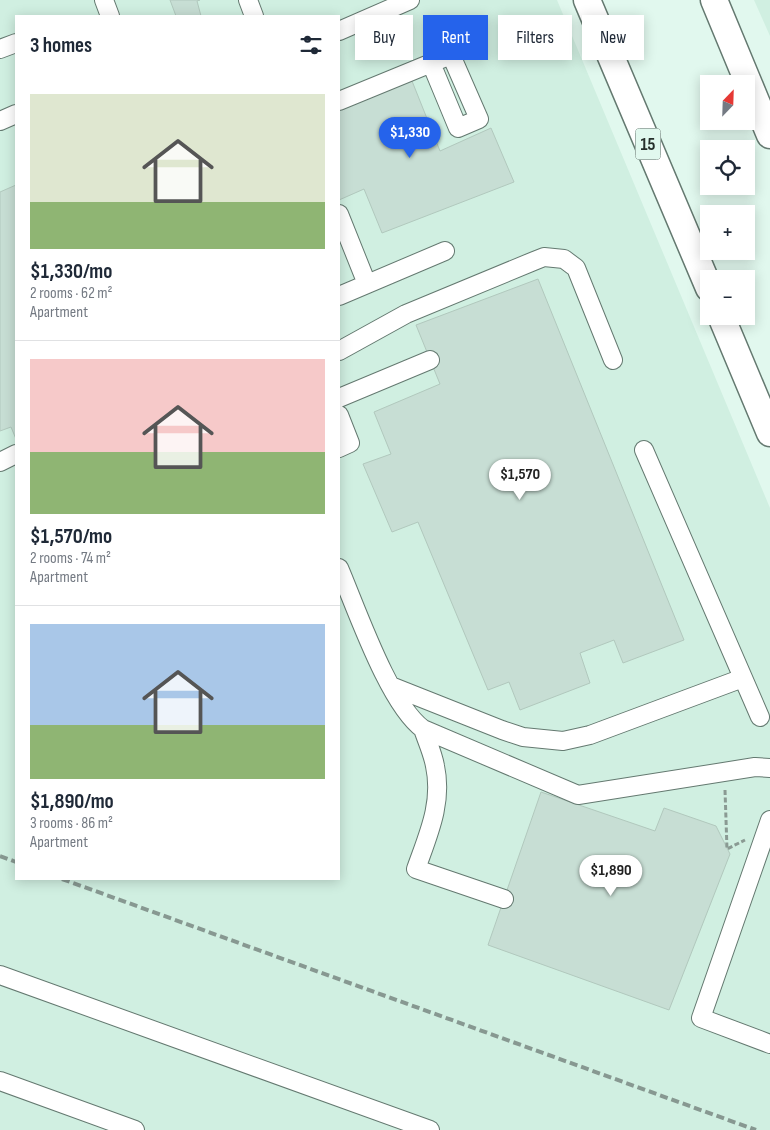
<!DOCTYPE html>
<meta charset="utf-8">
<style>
:root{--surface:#fff;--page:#f2f2f3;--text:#1f2937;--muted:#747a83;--line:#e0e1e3;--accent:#2563eb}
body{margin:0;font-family:"Sofia Sans Condensed",sans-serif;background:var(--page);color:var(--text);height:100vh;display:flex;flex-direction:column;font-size:19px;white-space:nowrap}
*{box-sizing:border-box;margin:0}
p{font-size:16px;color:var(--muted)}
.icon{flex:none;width:28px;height:28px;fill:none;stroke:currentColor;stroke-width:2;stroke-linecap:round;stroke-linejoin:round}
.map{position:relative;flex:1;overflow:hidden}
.sheet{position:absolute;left:15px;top:15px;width:325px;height:865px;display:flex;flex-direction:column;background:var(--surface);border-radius:0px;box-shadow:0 2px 12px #0003}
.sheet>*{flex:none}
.hud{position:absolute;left:355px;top:15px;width:340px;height:45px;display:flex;gap:10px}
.needle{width:32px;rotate:23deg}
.fabs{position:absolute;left:700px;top:75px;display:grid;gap:10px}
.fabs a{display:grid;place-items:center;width:55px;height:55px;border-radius:0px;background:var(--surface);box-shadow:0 2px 12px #0003;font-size:25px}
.price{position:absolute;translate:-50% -42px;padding:0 11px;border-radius:18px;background:#fff;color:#222;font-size:16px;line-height:32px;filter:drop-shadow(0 1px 2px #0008)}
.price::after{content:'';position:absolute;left:50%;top:30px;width:15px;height:11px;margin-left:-8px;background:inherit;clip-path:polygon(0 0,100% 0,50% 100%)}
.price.on{background:var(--accent);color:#fff}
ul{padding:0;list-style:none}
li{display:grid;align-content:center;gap:10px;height:265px;padding:0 15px}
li+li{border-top:1px solid var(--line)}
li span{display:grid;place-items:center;height:155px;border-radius:0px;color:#555}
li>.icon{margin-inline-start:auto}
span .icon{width:90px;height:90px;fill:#fffc;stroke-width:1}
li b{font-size:21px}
h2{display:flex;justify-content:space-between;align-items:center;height:60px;padding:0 15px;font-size:21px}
.pill{padding:0 18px;border-radius:0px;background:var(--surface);box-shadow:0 2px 12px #0003;font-size:18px;line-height:45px}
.pill.on{background:var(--accent);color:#fff}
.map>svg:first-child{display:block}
</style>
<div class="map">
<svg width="770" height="1130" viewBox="0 0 770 1130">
<rect width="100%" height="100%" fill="#e1f8ee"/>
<path fill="#d0efe1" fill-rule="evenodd" d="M0,0H557L770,508V1130H0ZM16,16H339V879H16Z
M754,0H770V36Z"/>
<path fill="#c7ded4" stroke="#b1c8bd" d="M170,0H200L197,1L201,16H176Z
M410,76L440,151L491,128L514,182L382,233L364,189L339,200V106Z
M16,185V439L11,427L0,431V192Z
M538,279L684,640L623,663L614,640L580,653L590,683L520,710L509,682L488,690L418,522L392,532L363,464L391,454L374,412L440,384L416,325Z
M541,792L655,831L664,808L716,826L730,854L669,1010L488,945Z"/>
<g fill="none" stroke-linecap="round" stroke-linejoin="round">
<defs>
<path id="minor" d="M104,0L110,16
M248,0L254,16
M339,31L410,0
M0,49L16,43
M339,101L451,55L479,119L458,128L431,63
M0,121L16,114
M339,214L367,284
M339,296L445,251
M339,351L406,314L534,261L544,257L564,259L576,268L613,360
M339,398L430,360
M339,415L350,443L339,448
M644,450L760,717
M0,462L16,454
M339,568C357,610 389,704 423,729L578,795L755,767L770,768
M391,686L502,730L523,737L563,741L590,735L743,678
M423,729C427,741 433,754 435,766C443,803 428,835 416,869L504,899
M770,820L701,1018L770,1044
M0,975L430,1130
M0,1081L135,1130"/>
<path id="highway" d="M587,0L709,288
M714,0L770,135
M721,316L770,433"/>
</defs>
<use href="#minor" stroke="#647970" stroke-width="20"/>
<use href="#highway" stroke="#647970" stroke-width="29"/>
<path stroke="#8a9a93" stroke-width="3" stroke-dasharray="5 2.5" stroke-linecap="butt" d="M725,790L727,849L745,840"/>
<use href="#minor" stroke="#fff" stroke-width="18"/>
<use href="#highway" stroke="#fff" stroke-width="26"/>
<path stroke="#879891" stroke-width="4" stroke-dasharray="8 4" stroke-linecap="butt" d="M0,856L16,862
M62,879L756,1130"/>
</g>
<g text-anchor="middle" stroke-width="4" stroke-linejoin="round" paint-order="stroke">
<rect fill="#e1f8ee" stroke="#5e6b66" stroke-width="1" x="635.5" y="128.5" width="25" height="31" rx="4"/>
<g font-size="18" font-weight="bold" fill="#262f2b">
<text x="648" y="150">15</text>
</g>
</g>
</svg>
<div class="fabs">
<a><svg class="needle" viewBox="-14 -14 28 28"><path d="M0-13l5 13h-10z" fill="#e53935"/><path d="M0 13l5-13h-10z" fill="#747a83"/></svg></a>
<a><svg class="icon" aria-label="locate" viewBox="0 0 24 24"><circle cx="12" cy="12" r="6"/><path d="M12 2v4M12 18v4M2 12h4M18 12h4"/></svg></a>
<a>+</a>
<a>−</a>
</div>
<b class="price on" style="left:410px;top:159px">$1,330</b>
<b class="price" style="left:520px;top:501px">$1,570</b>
<b class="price" style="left:611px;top:897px">$1,890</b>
<div class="hud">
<a class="pill">Buy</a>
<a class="pill on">Rent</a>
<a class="pill">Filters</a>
<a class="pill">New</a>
</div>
<section class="sheet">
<h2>3 homes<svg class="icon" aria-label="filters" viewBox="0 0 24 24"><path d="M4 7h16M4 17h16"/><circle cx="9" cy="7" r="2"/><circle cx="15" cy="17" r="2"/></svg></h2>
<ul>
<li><span style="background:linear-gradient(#dfe7d0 70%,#8fb573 0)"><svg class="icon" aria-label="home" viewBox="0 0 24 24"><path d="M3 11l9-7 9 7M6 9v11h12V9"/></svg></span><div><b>$1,330/mo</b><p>2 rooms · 62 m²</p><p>Apartment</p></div></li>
<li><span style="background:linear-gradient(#f6c9c9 60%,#8fb573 0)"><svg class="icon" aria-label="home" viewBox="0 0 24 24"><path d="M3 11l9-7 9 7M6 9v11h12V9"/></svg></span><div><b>$1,570/mo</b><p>2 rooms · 74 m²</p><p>Apartment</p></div></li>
<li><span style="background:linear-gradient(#a9c7e8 65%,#8fb573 0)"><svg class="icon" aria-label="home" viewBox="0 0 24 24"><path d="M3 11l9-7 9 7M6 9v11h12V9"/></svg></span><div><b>$1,890/mo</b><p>3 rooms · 86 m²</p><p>Apartment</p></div></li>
</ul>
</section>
</div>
